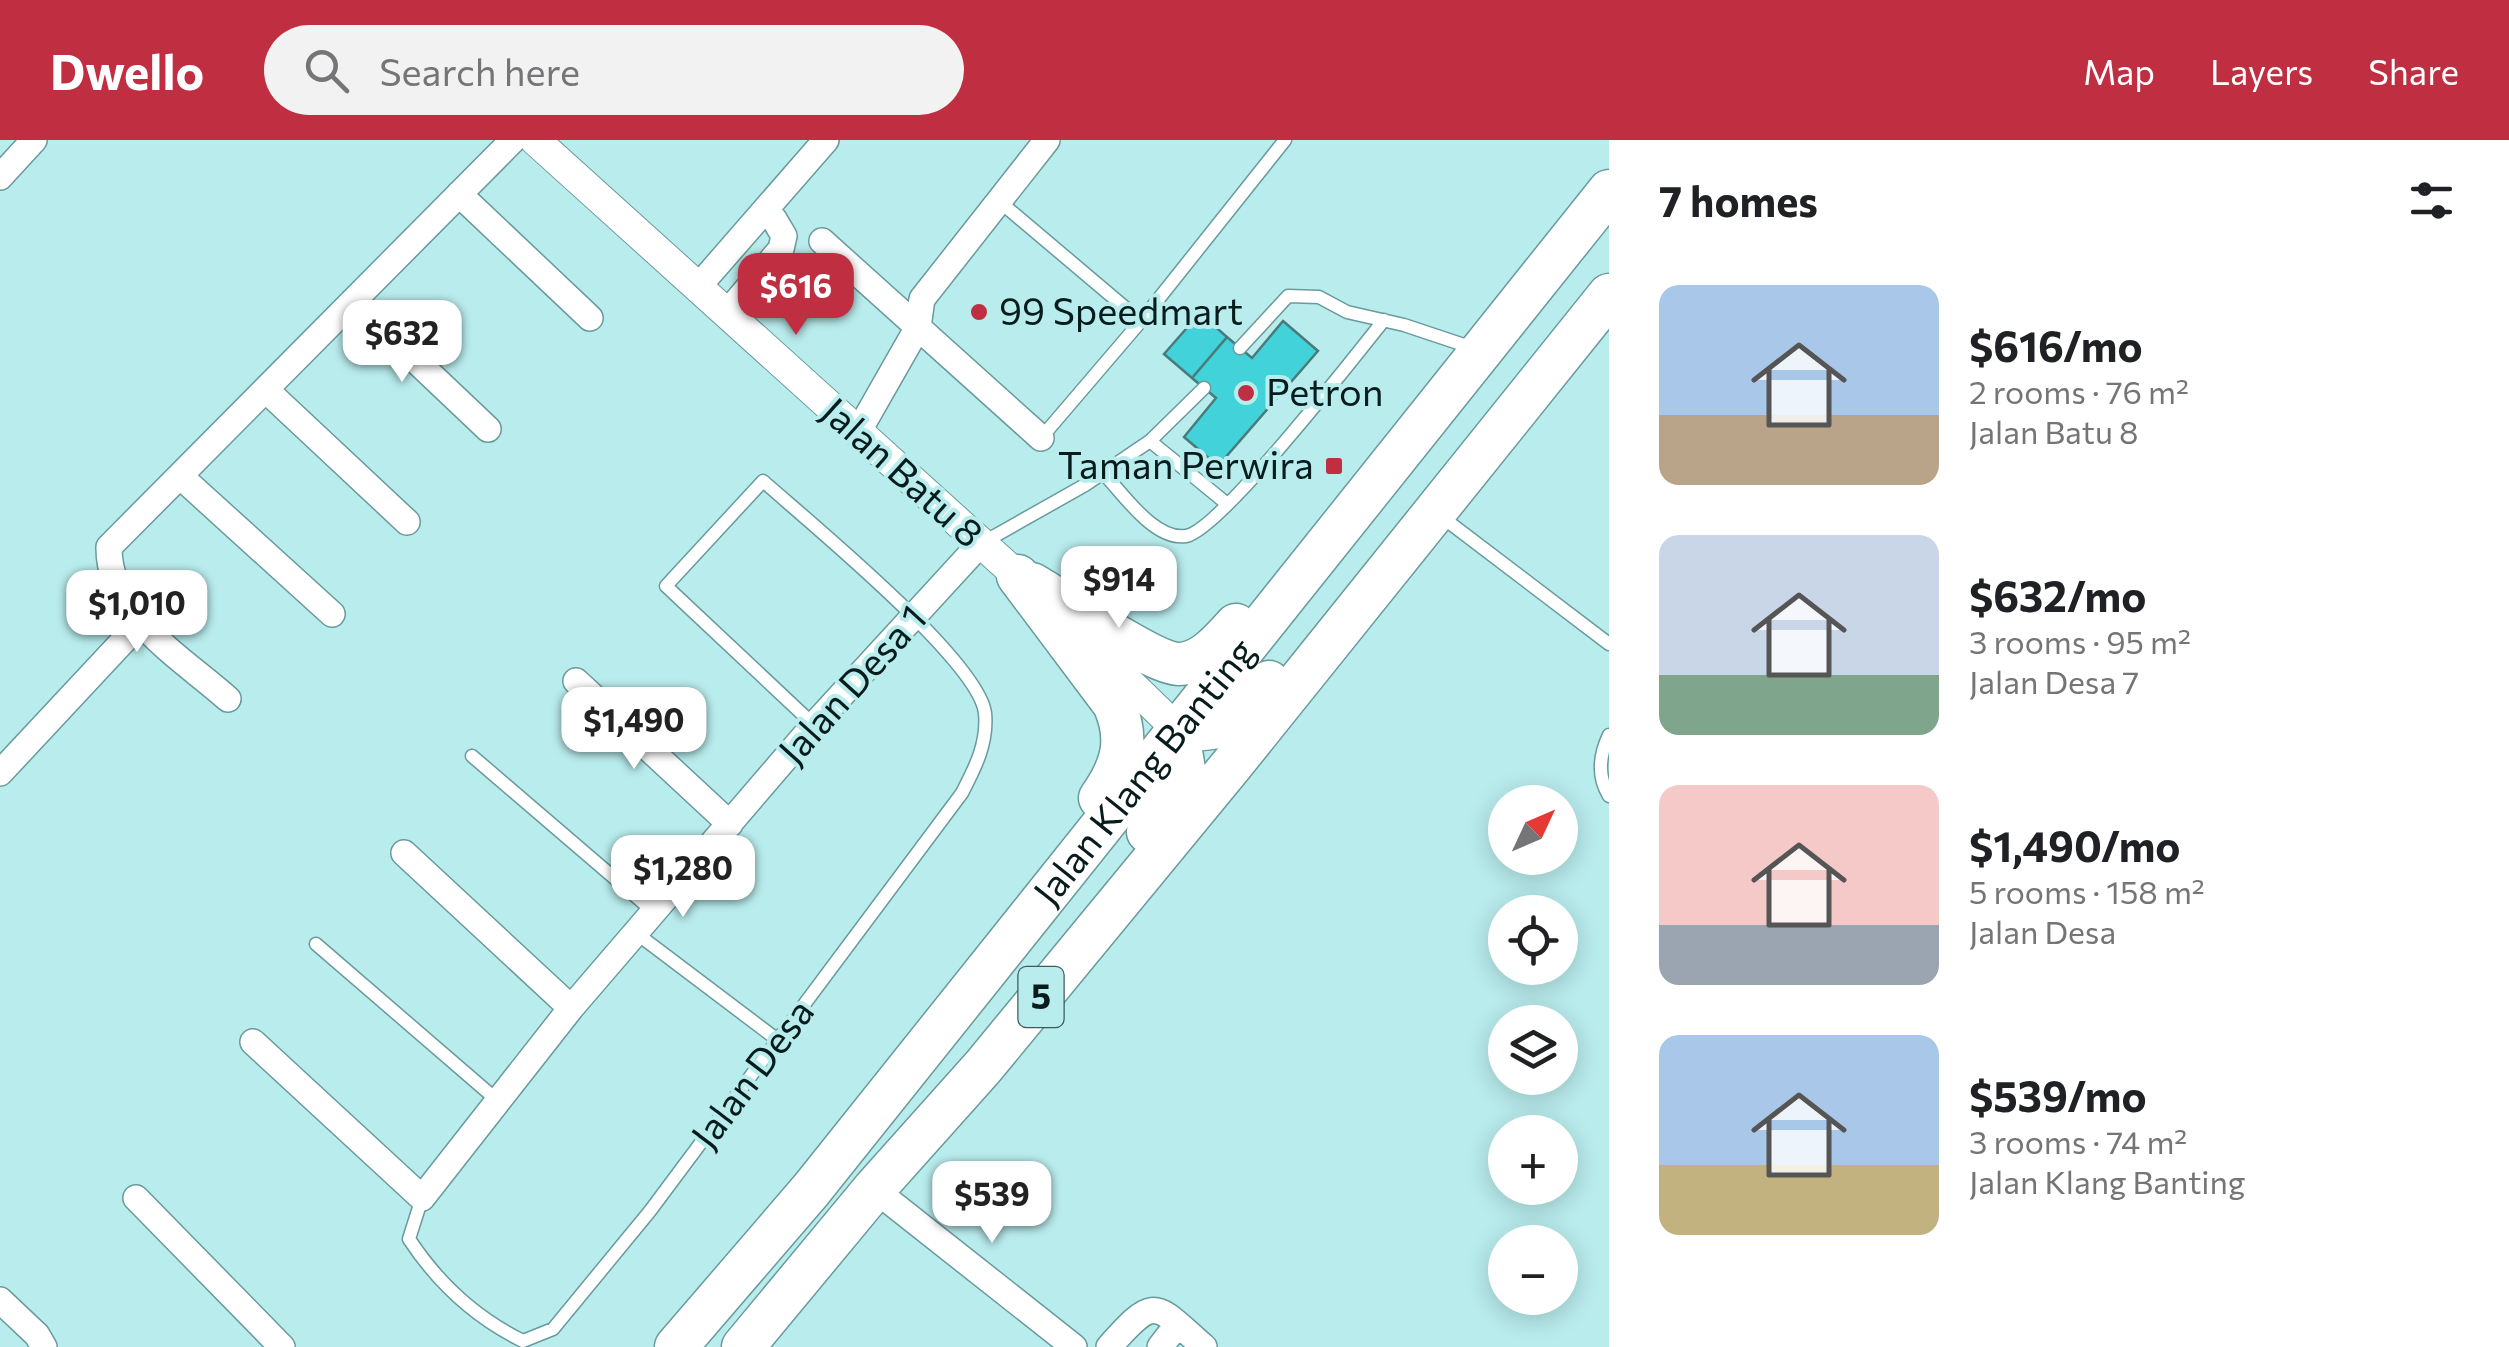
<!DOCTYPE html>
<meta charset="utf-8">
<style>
:root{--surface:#fff;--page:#f2f2f2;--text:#202124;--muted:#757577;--accent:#bf2e41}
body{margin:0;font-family:Commissioner,sans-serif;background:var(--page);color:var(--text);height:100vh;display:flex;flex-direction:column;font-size:38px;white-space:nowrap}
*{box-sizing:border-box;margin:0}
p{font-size:32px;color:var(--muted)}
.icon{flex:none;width:55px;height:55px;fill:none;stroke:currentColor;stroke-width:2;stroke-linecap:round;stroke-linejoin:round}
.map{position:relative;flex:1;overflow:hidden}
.details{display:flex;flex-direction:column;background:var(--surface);width:900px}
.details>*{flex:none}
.needle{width:65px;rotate:46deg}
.fabs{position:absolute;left:1488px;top:645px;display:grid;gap:20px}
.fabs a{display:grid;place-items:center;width:90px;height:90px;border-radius:50%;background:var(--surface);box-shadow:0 5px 25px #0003;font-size:50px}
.price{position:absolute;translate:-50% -85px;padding:0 22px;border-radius:20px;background:#fff;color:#222;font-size:32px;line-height:65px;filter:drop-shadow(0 2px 5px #0008)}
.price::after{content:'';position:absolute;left:50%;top:60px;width:30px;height:22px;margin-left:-15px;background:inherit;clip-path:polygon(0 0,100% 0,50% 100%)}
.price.active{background:var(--accent);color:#fff}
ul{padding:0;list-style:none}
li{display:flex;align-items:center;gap:30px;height:250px;padding:0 50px}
li span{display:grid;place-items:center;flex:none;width:280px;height:200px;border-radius:20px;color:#555}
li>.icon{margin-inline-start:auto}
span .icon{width:120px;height:120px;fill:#fffc;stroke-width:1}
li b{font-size:42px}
h2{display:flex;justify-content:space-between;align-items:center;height:120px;padding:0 50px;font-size:42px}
header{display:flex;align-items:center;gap:60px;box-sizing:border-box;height:140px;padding:0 50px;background:var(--accent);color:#fff}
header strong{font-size:48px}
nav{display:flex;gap:55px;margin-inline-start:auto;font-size:35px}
.search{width:700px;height:90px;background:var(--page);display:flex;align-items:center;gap:25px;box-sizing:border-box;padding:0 35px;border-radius:55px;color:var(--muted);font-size:38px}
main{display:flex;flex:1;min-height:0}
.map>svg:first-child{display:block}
</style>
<header>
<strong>Dwello</strong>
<div class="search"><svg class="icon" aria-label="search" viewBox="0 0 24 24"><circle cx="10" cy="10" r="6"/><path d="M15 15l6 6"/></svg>Search here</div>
<nav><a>Map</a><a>Layers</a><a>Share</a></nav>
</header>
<main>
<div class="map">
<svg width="1609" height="1207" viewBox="0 0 1609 1207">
<rect width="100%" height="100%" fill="#b9eced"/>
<path fill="#41d3d9" stroke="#4a7a7c" stroke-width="2.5" d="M1200,173L1227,197L1192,238L1164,214Z
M1283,181L1318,211L1218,326L1184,297L1216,258L1192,238L1227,197L1252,218Z"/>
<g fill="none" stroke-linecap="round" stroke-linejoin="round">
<defs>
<path id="service" d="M999,61L1141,181
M1240,208L1288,156L1319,157L1347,172L1404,185L1476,209
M1041,298L1141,181L1285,0
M1150,301L1226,363
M1103,333C1123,353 1154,401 1186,396C1219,391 1356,215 1384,180
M1442,377L1609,504
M984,402L1085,345L1150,301L1204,248
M1609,595C1599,616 1597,636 1609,656
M472,616L654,772
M636,793L779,901
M316,804L498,961
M422,1058L409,1099C438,1143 476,1178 523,1201L553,1189L650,1071L962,653C975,628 988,603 985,573C979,521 808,381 763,341L666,446L814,585"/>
<path id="minor" d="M0,37L34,0
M459,54L590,178
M822,101L1041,298
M697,148L826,0
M353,161L488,289
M726,174L781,109L784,96L774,79L764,73
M266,250L407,382
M857,294L918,187L922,159L1047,0
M180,336L332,474
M576,541L730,684
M228,559C182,518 108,475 109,407L513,0
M0,633L141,482
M404,713L571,868
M253,902L422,1058L571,868L814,585L981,403
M874,1049L1074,1207
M136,1058L282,1207
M0,1160L37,1195L44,1207
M1109,1207C1156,1154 1154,1163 1204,1207
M1160,1207L1178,1184"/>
<path id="tertiary" d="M535,0L1031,448
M1082,497L1177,589"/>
<g id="trunk">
<path d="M1018,436L1114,564C1130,600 1122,627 1100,658"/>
<path d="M1032,444C1060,460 1152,523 1178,524C1203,524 1221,501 1236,485"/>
<path d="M1177,589C1234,591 1234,582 1269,542"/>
<path d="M1148,692L1169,666L1184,629L1177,589"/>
<path id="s1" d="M676,1207L811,1050L1609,51"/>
<path d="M743,1207L874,1049L983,927L1230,627L1609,155"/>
</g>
</defs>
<use href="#service" stroke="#699a9c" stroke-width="15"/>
<use href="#minor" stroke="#699a9c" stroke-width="28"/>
<use href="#tertiary" stroke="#699a9c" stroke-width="32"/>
<use href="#trunk" stroke="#699a9c" stroke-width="45"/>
<use href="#service" stroke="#fff" stroke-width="12"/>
<use href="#minor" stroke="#fff" stroke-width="25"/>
<use href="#tertiary" stroke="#fff" stroke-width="30"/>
<use href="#trunk" stroke="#fff" stroke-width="42"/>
</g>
<g fill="#bf2e41" stroke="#b9eced" stroke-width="4">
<circle cx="979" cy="172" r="10"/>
<circle cx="1246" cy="253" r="10"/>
<rect x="1324" y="316" width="20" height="20" rx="5"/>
</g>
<g text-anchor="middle" stroke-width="8" stroke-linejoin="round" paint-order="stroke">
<rect fill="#b9eced" stroke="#3d5a5b" stroke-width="2.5" x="1018.5" y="827" width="45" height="60" rx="8"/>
<g font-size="35" font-weight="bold" fill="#081c1d">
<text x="1041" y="869">5</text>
</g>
<g font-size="38" fill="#081c1d" stroke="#b9eced" text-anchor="start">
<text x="999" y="185">99 Speedmart</text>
<text x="1266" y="266">Petron</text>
<text x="1314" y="339" text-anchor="end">Taman Perwira</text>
</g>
<g font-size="38" fill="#081c1d" stroke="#b9eced">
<text transform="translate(902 333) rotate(42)" y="13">Jalan Batu 8</text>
<text transform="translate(853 545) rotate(-48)" y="13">Jalan Desa 1</text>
<text dy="13" stroke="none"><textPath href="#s1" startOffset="742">Jalan Klang Banting</textPath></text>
<text transform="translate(753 934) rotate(-53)" y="13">Jalan Desa</text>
</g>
</g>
</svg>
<div class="fabs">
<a><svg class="needle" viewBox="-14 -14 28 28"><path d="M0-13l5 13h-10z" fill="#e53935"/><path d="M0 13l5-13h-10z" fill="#757577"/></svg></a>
<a><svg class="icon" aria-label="locate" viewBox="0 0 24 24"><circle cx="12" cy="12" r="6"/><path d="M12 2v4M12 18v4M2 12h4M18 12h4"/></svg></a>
<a><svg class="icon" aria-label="layers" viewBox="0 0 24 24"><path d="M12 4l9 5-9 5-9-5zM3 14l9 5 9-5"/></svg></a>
<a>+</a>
<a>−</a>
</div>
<b class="price active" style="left:796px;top:198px">$616</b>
<b class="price" style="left:402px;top:245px">$632</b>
<b class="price" style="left:1119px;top:491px">$914</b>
<b class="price" style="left:137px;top:515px">$1,010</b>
<b class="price" style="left:634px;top:632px">$1,490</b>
<b class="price" style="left:683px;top:780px">$1,280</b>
<b class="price" style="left:992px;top:1106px">$539</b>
</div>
<section class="details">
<h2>7 homes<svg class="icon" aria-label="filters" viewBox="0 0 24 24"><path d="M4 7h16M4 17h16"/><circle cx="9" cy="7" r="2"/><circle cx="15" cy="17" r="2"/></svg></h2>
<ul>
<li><span style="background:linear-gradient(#a9c7e8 65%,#b9a48a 0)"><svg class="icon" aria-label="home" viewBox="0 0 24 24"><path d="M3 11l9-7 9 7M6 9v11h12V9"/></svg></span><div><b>$616/mo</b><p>2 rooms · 76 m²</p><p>Jalan Batu 8</p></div></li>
<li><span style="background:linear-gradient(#c9d6e8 70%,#7fa58c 0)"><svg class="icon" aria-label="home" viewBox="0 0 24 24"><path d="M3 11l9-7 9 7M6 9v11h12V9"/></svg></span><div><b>$632/mo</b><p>3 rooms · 95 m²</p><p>Jalan Desa 7</p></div></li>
<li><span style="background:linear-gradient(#f6c9c9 70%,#9aa5b1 0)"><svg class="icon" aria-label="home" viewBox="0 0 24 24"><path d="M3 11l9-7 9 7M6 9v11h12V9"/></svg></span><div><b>$1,490/mo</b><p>5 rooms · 158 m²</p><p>Jalan Desa</p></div></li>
<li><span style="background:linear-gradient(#a9c7e8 65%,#c2b280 0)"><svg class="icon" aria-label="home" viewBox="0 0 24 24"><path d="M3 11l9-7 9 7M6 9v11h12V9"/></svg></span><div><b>$539/mo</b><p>3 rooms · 74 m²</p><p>Jalan Klang Banting</p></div></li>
</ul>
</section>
</main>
